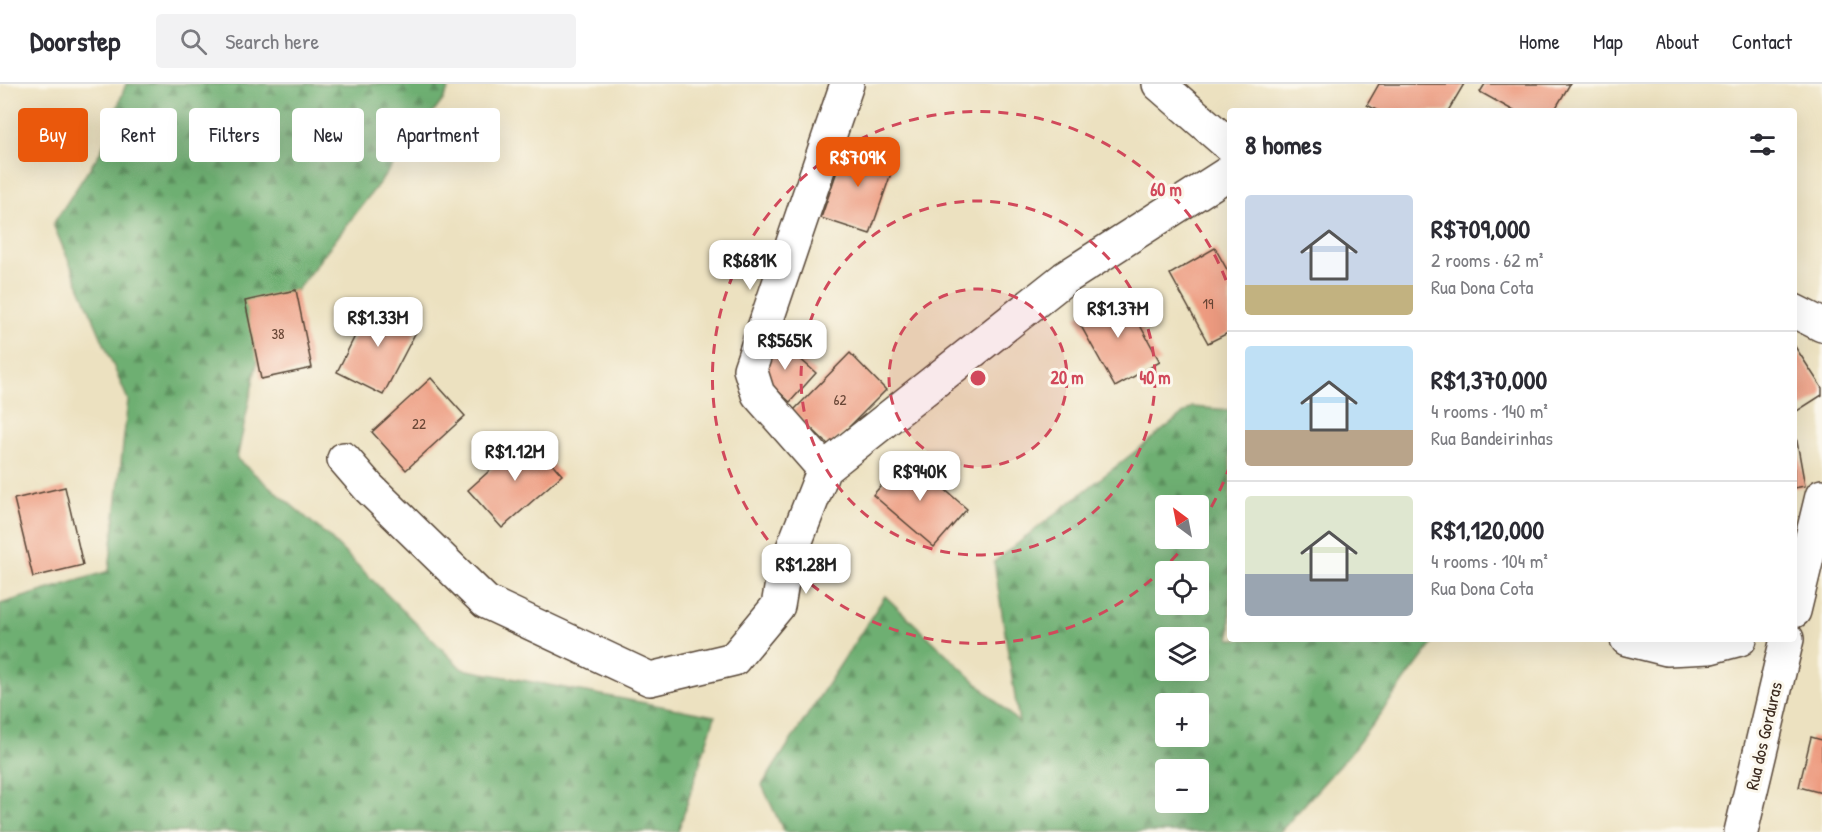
<!DOCTYPE html>
<meta charset="utf-8">
<style>
:root{--surface:#fff;--page:#f2f2f3;--text:#2b2b33;--muted:#7c7c81;--line:#e1e1e2;--accent:#ea580c}
body{margin:0;font-family:"Patrick Hand",sans-serif;background:var(--page);color:var(--text);height:100vh;display:flex;flex-direction:column;font-size:22px;white-space:nowrap}
*{box-sizing:border-box;margin:0}
p{font-size:20px;color:var(--muted)}
.icon{flex:none;width:33px;height:33px;fill:none;stroke:currentColor;stroke-width:2;stroke-linecap:round;stroke-linejoin:round}
.map{position:relative;flex:1;overflow:hidden}
.side{position:absolute;left:1227px;top:24px;width:570px;height:534px;display:flex;flex-direction:column;background:var(--surface);border-radius:6px;box-shadow:0 6px 24px #0002}
.side>*{flex:none}
.banner{position:absolute;left:18px;top:24px;width:570px;height:54px;display:flex;gap:12px}
.needle{width:39px;rotate:328deg}
.fabs{position:absolute;left:1155px;top:411px;display:grid;gap:12px}
.fabs a{display:grid;place-items:center;width:54px;height:54px;border-radius:6px;background:var(--surface);box-shadow:0 6px 24px #0002;font-size:30px}
.price{position:absolute;translate:-50% -51px;padding:0 14px;border-radius:12px;background:#fff;color:#222;font-size:20px;line-height:39px;filter:drop-shadow(0 2px 3px #0008)}
.price::after{content:'';position:absolute;left:50%;top:36px;width:18px;height:14px;margin-left:-9px;background:inherit;clip-path:polygon(0 0,100% 0,50% 100%)}
.price.selected{background:var(--accent);color:#fff}
ul{padding:0;list-style:none}
li{display:flex;align-items:center;gap:18px;height:150px;padding:0 18px}
li+li{border-top:2px solid var(--line)}
li span{display:grid;place-items:center;flex:none;width:168px;height:120px;border-radius:6px;color:#555}
li>.icon{margin-inline-start:auto}
span .icon{width:72px;height:72px;fill:#fffc;stroke-width:1}
li b{font-size:26px}
h2{display:flex;justify-content:space-between;align-items:center;height:72px;padding:0 18px;font-size:26px}
.tag{padding:0 21px;border-radius:6px;background:var(--surface);box-shadow:0 6px 24px #0002;font-size:21px;line-height:54px}
.tag.selected{background:var(--accent);color:#fff}
header{display:flex;align-items:center;gap:36px;box-sizing:border-box;height:84px;padding:0 30px;background:var(--surface);border-bottom:2px solid var(--line)}
header strong{font-size:28px}
nav{display:flex;gap:33px;margin-inline-start:auto;font-size:21px}
.search{width:420px;height:54px;background:var(--page);display:flex;align-items:center;gap:15px;box-sizing:border-box;padding:0 21px;border-radius:6px;color:var(--muted);font-size:22px}
.map>svg:first-child{display:block}
</style>
<header>
<strong>Doorstep</strong>
<div class="search"><svg class="icon" aria-label="search" viewBox="0 0 24 24"><circle cx="10" cy="10" r="6"/><path d="M15 15l6 6"/></svg>Search here</div>
<nav><a>Home</a><a>Map</a><a>About</a><a>Contact</a></nav>
</header>
<div class="map">
<svg width="1822" height="748" viewBox="0 0 1822 748">
<defs>
<pattern id="forest-firs" width="22" height="20" patternUnits="userSpaceOnUse" patternTransform="scale(1.5)"><rect width="22" height="20" fill="#6eaf72"/><path d="M5 1l3.5 6h-7zM16 11l3.5 6h-7z" fill="#5c8f5d"/></pattern>
</defs>
<rect width="100%" height="100%" fill="#fbf7ec"/>
<filter id="ink" filterUnits="userSpaceOnUse"><feTurbulence type="fractalNoise" baseFrequency=".0167" numOctaves="2"/><feDisplacementMap in="SourceGraphic" scale="12" xChannelSelector="R" yChannelSelector="G"/><feConvolveMatrix kernelMatrix="1 2 1 2 8 2 1 2 1" color-interpolation-filters="sRGB"/></filter>
<filter id="wash" filterUnits="userSpaceOnUse"><feTurbulence type="fractalNoise" baseFrequency=".008" numOctaves="4" result="noise"/><feDisplacementMap in="SourceGraphic" scale="24" xChannelSelector="R" yChannelSelector="G"/><feGaussianBlur stdDeviation="1.35" result="paint"/><feColorMatrix in="noise" values="0 0 0 0 0 0 0 0 0 0 0 0 0 0 0 0 0 1.4 0 .05"/><feComposite in="paint" operator="in"/></filter>
<g filter="url(#wash)">
<rect width="100%" height="100%" fill="#ece1c0"/>
<path fill="url(#forest-firs)" stroke="#546c48" stroke-width="1.5" fill-rule="evenodd" d="M126,0H451L443,16L263,250L237,375L329,453L462,585L715,632L678,748H0V520L109,487L128,316L53,140L101,67Z
M1192,323L1230,326V555H1436L1353,666L1280,748H784L762,701L885,512L1019,639L994,478ZM1166,422H1198V454H1166ZM1166,488H1198V520H1166ZM1166,554H1198V586H1166ZM1166,620H1198V652H1166ZM1166,686H1198V718H1166Z"/>
<g id="blocks">
<path fill="#ed9b80" d="M1379,0H1464L1448,27H1378L1367,21Z
M1485,0H1570L1554,27H1514L1480,8Z
M847,58L896,75L870,150L821,134Z
M1215,164L1230,191V248L1208,259L1170,190Z
M296,206L312,284L261,295L245,217Z
M1122,208L1160,278L1115,303L1076,233Z
M373,216L420,240L383,311L337,288Z
M779,256L816,289L790,318L753,284Z
M1794,261L1822,304V311L1794,329Z
M850,269L886,306L830,362L793,327Z
M431,294L465,332L406,386L372,348Z
M528,352L562,391L502,444L468,406Z
M1794,352H1796L1805,402L1794,404Z
M907,372L967,425L934,463L873,411Z
M65,403L83,481L33,493L14,415Z
M1811,653L1822,656V709L1799,703Z"/>
</g>
</g>
<g filter="url(#ink)">
<use href="#blocks" fill-opacity="0" stroke="#564536" stroke-width="1.5"/>
<g fill="none" stroke-linecap="round" stroke-linejoin="round">
<defs>
<path id="minor" d="M1159,0L1230,62
M1794,227L1822,241
M344,375L369,404L486,518L650,595L734,575L778,522L784,487L824,385L1065,194L1230,88
M824,385L758,310L750,285L847,0
M1794,527L1822,412
M1627,555L1667,565L1710,563L1740,555
M1741,748L1787,555"/>
</defs>
<use href="#minor" stroke="#564536" stroke-width="36"/>
<use href="#minor" stroke="#fff" stroke-width="33"/>
</g>
</g>
<circle cx="978" cy="294" r="89" fill="#d1495b" fill-opacity=".12"/>
<g fill="none" stroke="#d1495b" stroke-width="3" stroke-dasharray="10 8">
<circle cx="978" cy="294" r="89"/>
<circle cx="978" cy="294" r="177"/>
<path d="M1230 381A266 266 0 0 1 1199 443M1189 456A266 266 0 1 1 1230 207"/>
</g>
<g text-anchor="middle" stroke-width="6" stroke-linejoin="round" paint-order="stroke">
<g font-size="15" fill="#684636">
<text x="1208" y="225">19</text>
<text x="278" y="255">38</text>
<text x="840" y="321">62</text>
<text x="419" y="345">22</text>
</g>
<g font-size="18" fill="#3b2a1e" stroke="#fbf7ec">
<text transform="translate(1764 652) rotate(-77)" y="6">Rua dos Gorduras</text>
</g>
</g>
<circle cx="978" cy="294" r="9" fill="#d1495b" stroke="#fbf7ec" stroke-width="3"/>
<g font-size="18" text-anchor="middle" font-weight="bold" fill="#d1495b" stroke="#fbf7ec" stroke-width="6" stroke-linejoin="round" paint-order="stroke">
<text x="1166" y="112">60 m</text>
<text x="1067" y="300">20 m</text>
<text x="1155" y="300">40 m</text>
</g>
</svg>
<div class="fabs">
<a><svg class="needle" viewBox="-14 -14 28 28"><path d="M0-13l5 13h-10z" fill="#e53935"/><path d="M0 13l5-13h-10z" fill="#7c7c81"/></svg></a>
<a><svg class="icon" aria-label="locate" viewBox="0 0 24 24"><circle cx="12" cy="12" r="6"/><path d="M12 2v4M12 18v4M2 12h4M18 12h4"/></svg></a>
<a><svg class="icon" aria-label="layers" viewBox="0 0 24 24"><path d="M12 4l9 5-9 5-9-5zM3 14l9 5 9-5"/></svg></a>
<a>+</a>
<a>−</a>
</div>
<b class="price selected" style="left:858px;top:104px">R$709K</b>
<b class="price" style="left:750px;top:207px">R$681K</b>
<b class="price" style="left:1118px;top:255px">R$1.37M</b>
<b class="price" style="left:378px;top:264px">R$1.33M</b>
<b class="price" style="left:785px;top:287px">R$565K</b>
<b class="price" style="left:515px;top:398px">R$1.12M</b>
<b class="price" style="left:920px;top:418px">R$940K</b>
<b class="price" style="left:806px;top:511px">R$1.28M</b>
<div class="banner">
<a class="tag selected">Buy</a>
<a class="tag">Rent</a>
<a class="tag">Filters</a>
<a class="tag">New</a>
<a class="tag">Apartment</a>
</div>
<section class="side">
<h2>8 homes<svg class="icon" aria-label="filters" viewBox="0 0 24 24"><path d="M4 7h16M4 17h16"/><circle cx="9" cy="7" r="2"/><circle cx="15" cy="17" r="2"/></svg></h2>
<ul>
<li><span style="background:linear-gradient(#c9d6e8 75%,#c2b280 0)"><svg class="icon" aria-label="home" viewBox="0 0 24 24"><path d="M3 11l9-7 9 7M6 9v11h12V9"/></svg></span><div><b>R$709,000</b><p>2 rooms · 62 m²</p><p>Rua Dona Cota</p></div></li>
<li><span style="background:linear-gradient(#bfe0f5 70%,#b9a48a 0)"><svg class="icon" aria-label="home" viewBox="0 0 24 24"><path d="M3 11l9-7 9 7M6 9v11h12V9"/></svg></span><div><b>R$1,370,000</b><p>4 rooms · 140 m²</p><p>Rua Bandeirinhas</p></div></li>
<li><span style="background:linear-gradient(#dfe7d0 65%,#9aa5b1 0)"><svg class="icon" aria-label="home" viewBox="0 0 24 24"><path d="M3 11l9-7 9 7M6 9v11h12V9"/></svg></span><div><b>R$1,120,000</b><p>4 rooms · 104 m²</p><p>Rua Dona Cota</p></div></li>
</ul>
</section>
</div>
